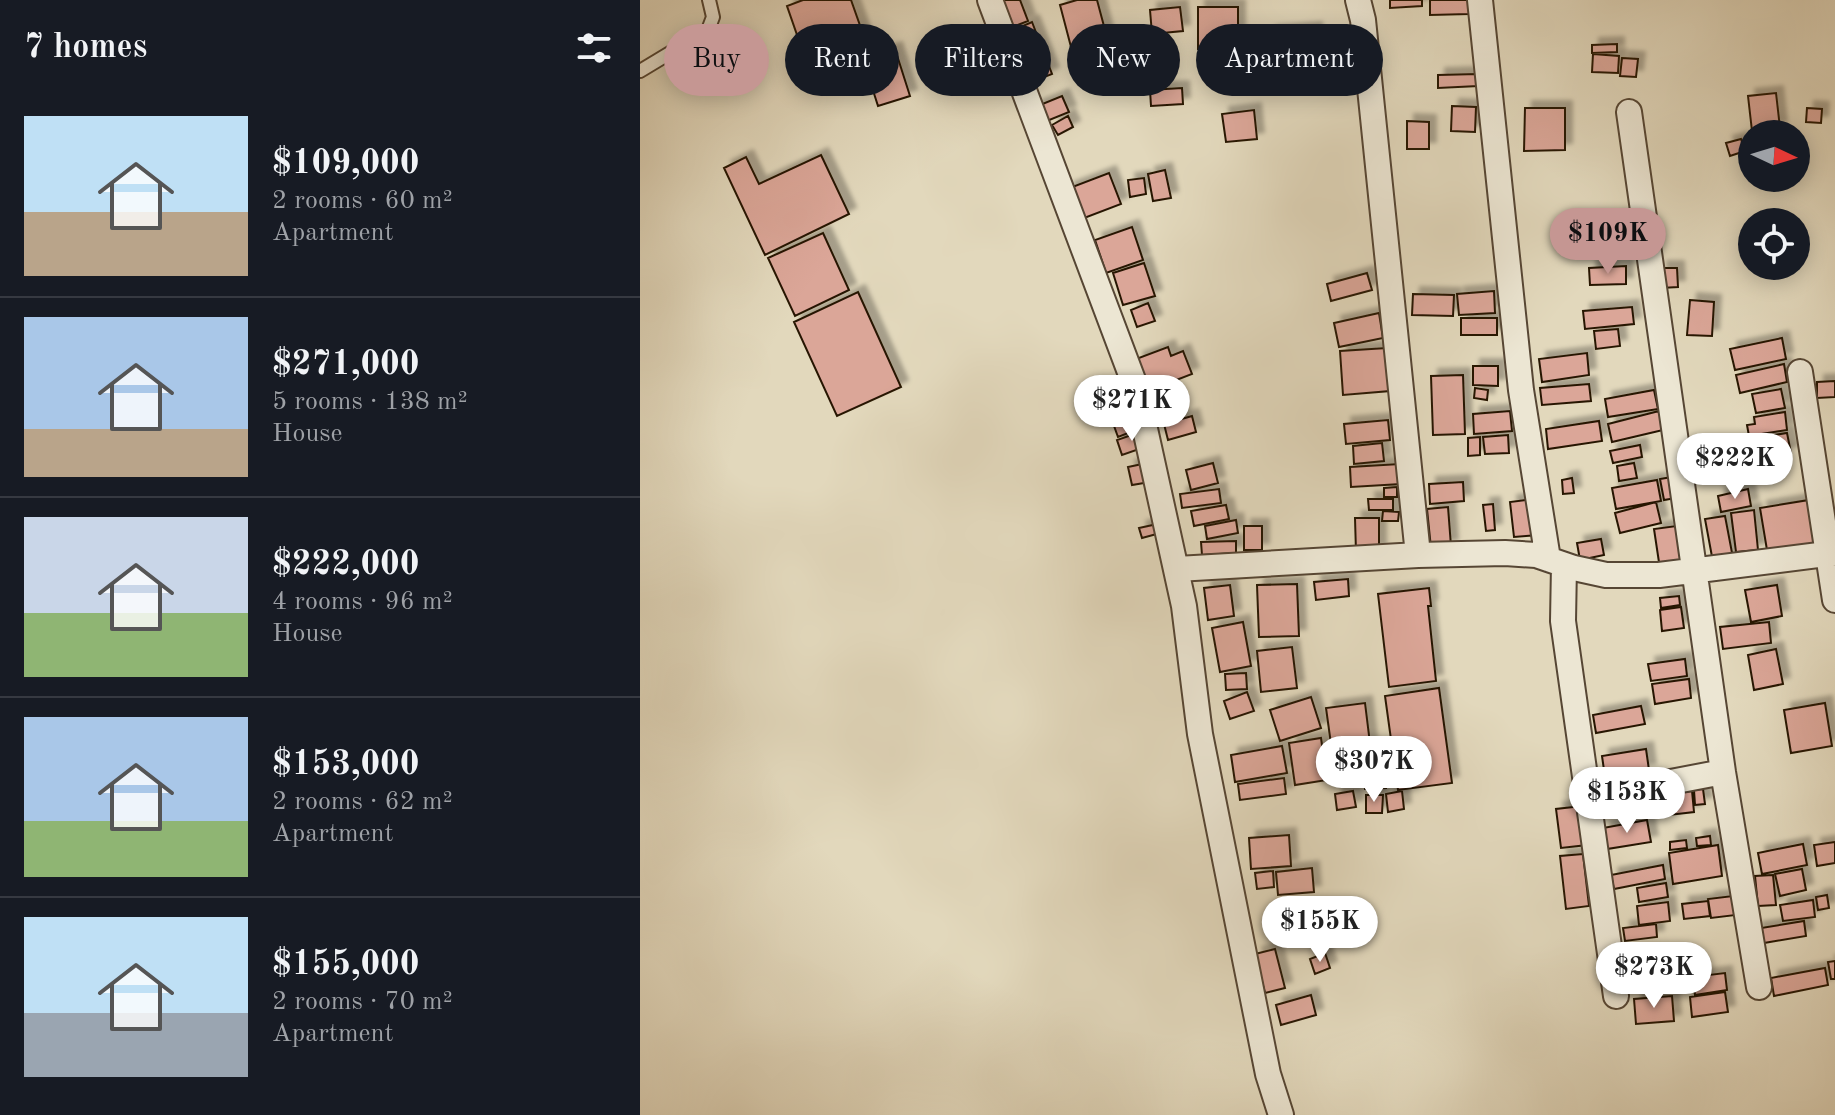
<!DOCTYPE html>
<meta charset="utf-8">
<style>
:root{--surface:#171b24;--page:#242831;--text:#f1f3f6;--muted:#9ea1a6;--line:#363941;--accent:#c59692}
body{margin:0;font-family:"Old Standard TT",serif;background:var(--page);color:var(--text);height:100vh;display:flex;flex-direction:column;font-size:30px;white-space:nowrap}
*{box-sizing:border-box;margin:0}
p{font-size:26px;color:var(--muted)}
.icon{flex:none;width:44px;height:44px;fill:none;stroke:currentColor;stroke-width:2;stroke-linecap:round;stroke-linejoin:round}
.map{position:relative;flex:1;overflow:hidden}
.sheet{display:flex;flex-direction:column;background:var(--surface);width:640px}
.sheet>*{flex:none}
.guide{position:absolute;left:24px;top:24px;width:760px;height:72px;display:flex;gap:16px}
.needle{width:52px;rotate:94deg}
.controls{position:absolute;left:1098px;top:120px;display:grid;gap:16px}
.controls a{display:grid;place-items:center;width:72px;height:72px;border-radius:50%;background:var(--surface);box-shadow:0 4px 20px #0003;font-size:40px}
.price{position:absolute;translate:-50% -68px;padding:0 18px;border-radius:28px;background:#fff;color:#222;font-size:26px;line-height:52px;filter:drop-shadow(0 2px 4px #0008)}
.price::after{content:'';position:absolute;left:50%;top:48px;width:24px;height:18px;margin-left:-12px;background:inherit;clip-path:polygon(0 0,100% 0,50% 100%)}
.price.selected{background:var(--accent);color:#111}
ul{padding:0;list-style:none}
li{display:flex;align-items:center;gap:24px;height:200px;padding:0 24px}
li+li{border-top:2px solid var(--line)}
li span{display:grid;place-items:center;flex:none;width:224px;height:160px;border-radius:0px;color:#555}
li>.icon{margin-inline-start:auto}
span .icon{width:96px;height:96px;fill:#fffc;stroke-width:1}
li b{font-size:34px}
h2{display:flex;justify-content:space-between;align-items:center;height:96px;padding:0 24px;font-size:34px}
.pill{padding:0 28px;border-radius:36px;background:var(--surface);box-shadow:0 4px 20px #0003;font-size:28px;line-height:72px}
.pill.selected{background:var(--accent);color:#111}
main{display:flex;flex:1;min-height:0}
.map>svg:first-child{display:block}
</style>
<main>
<section class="sheet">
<h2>7 homes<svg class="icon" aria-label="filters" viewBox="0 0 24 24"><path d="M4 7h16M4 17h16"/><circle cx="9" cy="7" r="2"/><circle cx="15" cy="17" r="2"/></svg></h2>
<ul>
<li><span style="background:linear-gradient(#bfe0f5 60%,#b9a48a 0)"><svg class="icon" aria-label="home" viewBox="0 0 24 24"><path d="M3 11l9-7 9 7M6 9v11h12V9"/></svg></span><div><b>$109,000</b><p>2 rooms · 60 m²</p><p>Apartment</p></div></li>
<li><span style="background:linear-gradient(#a9c7e8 70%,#b9a48a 0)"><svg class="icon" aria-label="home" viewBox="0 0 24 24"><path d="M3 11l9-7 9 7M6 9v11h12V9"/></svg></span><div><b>$271,000</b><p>5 rooms · 138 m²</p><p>House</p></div></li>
<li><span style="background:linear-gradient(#c9d6e8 60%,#8fb573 0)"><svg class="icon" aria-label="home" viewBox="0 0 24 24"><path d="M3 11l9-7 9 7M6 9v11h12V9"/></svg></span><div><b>$222,000</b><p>4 rooms · 96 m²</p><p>House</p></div></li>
<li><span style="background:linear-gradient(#a9c7e8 65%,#8fb573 0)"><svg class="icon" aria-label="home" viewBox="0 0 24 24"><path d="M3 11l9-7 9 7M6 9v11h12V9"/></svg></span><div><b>$153,000</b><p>2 rooms · 62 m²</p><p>Apartment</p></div></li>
<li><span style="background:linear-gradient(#bfe0f5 60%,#9aa5b1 0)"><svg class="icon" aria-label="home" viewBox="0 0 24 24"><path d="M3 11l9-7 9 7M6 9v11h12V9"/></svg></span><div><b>$155,000</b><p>2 rooms · 70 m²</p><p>Apartment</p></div></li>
</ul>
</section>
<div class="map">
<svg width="1195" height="1115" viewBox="0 0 1195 1115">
<defs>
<filter id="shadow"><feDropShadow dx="7" dy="-7" stdDeviation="2" flood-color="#0004"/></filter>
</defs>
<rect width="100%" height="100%" fill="#e2d8bc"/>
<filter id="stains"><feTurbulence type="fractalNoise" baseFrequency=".0025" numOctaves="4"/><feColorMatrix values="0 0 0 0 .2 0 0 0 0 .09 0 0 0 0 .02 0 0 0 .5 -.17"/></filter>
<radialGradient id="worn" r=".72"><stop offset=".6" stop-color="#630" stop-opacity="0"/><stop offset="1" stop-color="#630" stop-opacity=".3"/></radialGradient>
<path fill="#dba698" stroke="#281506" stroke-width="2" filter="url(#shadow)" d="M163,0H211L223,34L164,55L147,6Z
M360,0H380L388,21L365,30Z
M437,0H457L477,75L441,85L420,5Z
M750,0H782V6L750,8Z
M790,0H829V14L790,15Z
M540,7L543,31L512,34L510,10Z
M558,7H598V49H558Z
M392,22L412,74L389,83L369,32Z
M675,29L676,44L630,47L629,33Z
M977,44V52L952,53V45Z
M714,46L715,64L678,67L676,50Z
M255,49L270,96L238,106L223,59Z
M953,54L979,56L978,73L952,72Z
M982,58L998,59L996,77L980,76Z
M670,59L672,71L636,75L635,62Z
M838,74V86L798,88V75Z
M542,88L543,104L511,106L510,90Z
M1136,93L1140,128L1112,131L1108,96Z
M422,96L429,112L402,123L395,107Z
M812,106L836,107L835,132L811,131Z
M885,108H925V150L884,151Z
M1167,108L1182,109L1181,123L1166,122Z
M614,110L617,139L586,142L582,114Z
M428,116L433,127L418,135L412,125Z
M767,121L789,122V149H767Z
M1101,139L1105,151L1090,156L1086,143Z
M181,155L209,214L125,255L84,168L106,157L119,184Z
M525,170L531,198L513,201L508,174Z
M469,173L481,204L439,220L427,189Z
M504,178L506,194L490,197L488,180Z
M492,227L503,260L466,273L455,240Z
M183,233L209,290L155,316L128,258Z
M504,263L515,296L483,305L473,273Z
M986,266V284L950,285L949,268Z
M1020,268H1037L1038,287L1021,288Z
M727,273L732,290L691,301L687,284Z
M854,291L855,313L819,315L817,294Z
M218,292L261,387L197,416L154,322Z
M773,294L814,295L813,316L772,315Z
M1050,300L1074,302L1072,336L1047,335Z
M508,303L515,321L497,327L491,310Z
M992,307L994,324L945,329L943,311Z
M739,313L743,338L699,347L694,323Z
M821,318H857V335H821Z
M978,329L980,346L956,349L954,331Z
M1142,338L1146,359L1095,370L1090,349Z
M528,347L531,356L543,351L552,374L508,391L496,359Z
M747,348L750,391L703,395L700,351Z
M947,353L949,375L902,382L899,359Z
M1144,364L1147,382L1100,393L1096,375Z
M833,366H858V386L833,385Z
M823,375L825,434L793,435L791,376Z
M1195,381V397L1177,398V382Z
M949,384L951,401L902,405L900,388Z
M489,388L495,410L474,417L467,395Z
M835,388L848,390L847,400L834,398Z
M1141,389L1145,408L1116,413L1112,394Z
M1014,390L1018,409L968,417L965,399Z
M870,411L872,431L834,434L833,414Z
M1019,411L1023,430L972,442L968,424Z
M1145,412L1147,430L1109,436L1107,425L1115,424L1114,417Z
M491,416L496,430L478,437L473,423Z
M552,416L556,432L528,440L524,424Z
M748,420L750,440L706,444L704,424Z
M959,421L962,441L908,449L906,429Z
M503,431L508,446L482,455L477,440Z
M1147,433L1151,453L1112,460L1109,439Z
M868,435L869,453L845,454L843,437Z
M840,437V455L828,456V438Z
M742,443L744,461L714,464L713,446Z
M1000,445L1002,457L973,463L970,451Z
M507,463L510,482L492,485L488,467Z
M573,463L578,483L551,490L546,470Z
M994,463L997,478L979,481L977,466Z
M760,464L761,484L711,487L710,467Z
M1032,477L1036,498L1024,500L1020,479Z
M932,478L934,493L923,494L922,480Z
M1017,480L1021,501L976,509L972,488Z
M823,482L824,501L790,504L789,484Z
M757,487V497H744V488Z
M579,489L581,503L542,508L540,494Z
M1108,489L1111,506L1081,512L1078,496Z
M728,499H753V510H729Z
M895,499L898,535L874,537L870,502Z
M1169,500L1176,543L1127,550L1120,508Z
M1016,502L1021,523L980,533L975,513Z
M853,504L855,530L846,531L843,505Z
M586,505L589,519L554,526L551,511Z
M808,507L811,546L791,548L787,509Z
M1114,510L1118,550L1096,552L1091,513Z
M743,511L759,512L758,521H742Z
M1085,516L1093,558L1073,562L1065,519Z
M715,518H739V552H716Z
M596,520L598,533L567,539L565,526Z
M522,523L524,532L502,538L499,528Z
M1044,525L1050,564L1020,569L1014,529Z
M604,526H622V550H604Z
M961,539L964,555L940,560L937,543Z
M596,541V553L562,555L561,542Z
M708,579L709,596L676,600L674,582Z
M657,584L659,636L619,637L617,585Z
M590,585L594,616L568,620L564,588Z
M1137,585L1142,616L1111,622L1105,590Z
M789,588L791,606H788L796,681L749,687L738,594Z
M1039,596L1040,605L1021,608L1020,598Z
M1041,607L1044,628L1022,631L1020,610Z
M603,622L611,666L580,672L572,628Z
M1129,622L1131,643L1083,649L1080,627Z
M652,647L657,688L621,692L617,651Z
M1136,649L1143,684L1114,690L1108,655Z
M1045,659L1047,676L1011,681L1008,664Z
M606,673L607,689L586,690L585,674Z
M1049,679L1051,698L1015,704L1012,684Z
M799,688L812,783L758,790L745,696Z
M607,692L614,711L590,719L584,701Z
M671,697L681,728L640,741L630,710Z
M725,703L733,768L695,773L686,708Z
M1185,703L1192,746L1151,753L1144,710Z
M1001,706L1005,724L956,733L953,715Z
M681,738L687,780L655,785L649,743Z
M642,746L647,773L595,782L591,755Z
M1006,749L1009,770L965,777L962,756Z
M745,774L746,788L725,789L724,775Z
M644,778L646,794L600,800L598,784Z
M1063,789L1065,804L1055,805L1054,790Z
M713,791L716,807L697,810L695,794Z
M762,791L764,809L748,812L746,794Z
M1052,791L1054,812L1029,815L1027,794Z
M726,795H743L742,813H726Z
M942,806L947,845L921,848L916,809Z
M1007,820L1011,842L967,849L963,828Z
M649,835L651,866L611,869L609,838Z
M1070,836L1071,845L1057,846L1056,838Z
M1046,840L1047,848L1030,850V842Z
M1195,842V863L1177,866L1174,845Z
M1163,844L1167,865L1122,874L1118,853Z
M1078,845L1082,876L1033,884L1029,853Z
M943,854L949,906L926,909L920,856Z
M1023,865L1025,879L974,889L971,875Z
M672,868L674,892L638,895L636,872Z
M1162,869L1166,890L1140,896L1135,874Z
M633,871L634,887L617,889L615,873Z
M1133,875L1136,905L1118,906L1115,876Z
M1026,883L1028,897L999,902L997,888Z
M1187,895L1189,908L1178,910L1176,897Z
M1093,896L1096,915L1071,918L1068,899Z
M1173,900L1175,917L1143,921L1140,905Z
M1068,901L1070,916L1044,919L1042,904Z
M1028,902L1030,921L999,925L997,906Z
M1164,921L1166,936L1118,944L1115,929Z
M1016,924L1017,937L985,941L983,928Z
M635,949L645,988L625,993L615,954Z
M685,953L690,968L675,974L670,959Z
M1038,956L1040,980L986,984L984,960Z
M1195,961V979H1191L1188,962Z
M1185,968L1188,985L1134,996L1131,978Z
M1085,973L1087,990L1055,995L1052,977Z
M1085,992L1088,1012L1052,1017L1050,997Z
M671,995L676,1015L641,1025L636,1005Z
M1032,996L1034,1021L996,1024L994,999Z"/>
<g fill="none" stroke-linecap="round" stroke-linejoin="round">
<defs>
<path id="service" d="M0,71L68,30L73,17L69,0"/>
<path id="minor" d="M350,0L496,388L544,606L560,734L628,1074L641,1115
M718,0L723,20L778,555
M840,0L881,390L908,559
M989,112L1083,772L1119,987
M1160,372L1195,600
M924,565L923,621L976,996
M537,569L778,555L865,553L896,555L934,568L966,575H1019L1195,553
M947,798L1083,772"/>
</defs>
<use href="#service" stroke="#564634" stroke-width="16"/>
<use href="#minor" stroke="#564634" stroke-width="28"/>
<use href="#service" stroke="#ece6d3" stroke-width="12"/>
<use href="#minor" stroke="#ece6d3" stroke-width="24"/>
</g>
<rect width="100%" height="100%" filter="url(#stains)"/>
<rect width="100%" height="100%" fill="url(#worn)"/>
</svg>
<div class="controls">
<a><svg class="needle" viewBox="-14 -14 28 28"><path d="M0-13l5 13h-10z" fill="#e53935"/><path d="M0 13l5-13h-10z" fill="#9ea1a6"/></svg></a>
<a><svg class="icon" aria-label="locate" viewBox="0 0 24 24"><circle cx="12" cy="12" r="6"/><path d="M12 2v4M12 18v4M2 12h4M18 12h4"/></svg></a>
</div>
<b class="price selected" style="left:968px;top:276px">$109K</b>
<b class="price" style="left:492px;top:443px">$271K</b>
<b class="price" style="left:1095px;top:501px">$222K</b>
<b class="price" style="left:734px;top:804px">$307K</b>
<b class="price" style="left:987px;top:835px">$153K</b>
<b class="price" style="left:680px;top:964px">$155K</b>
<b class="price" style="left:1014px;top:1010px">$273K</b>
<div class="guide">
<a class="pill selected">Buy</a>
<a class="pill">Rent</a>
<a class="pill">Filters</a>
<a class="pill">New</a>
<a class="pill">Apartment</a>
</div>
</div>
</main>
